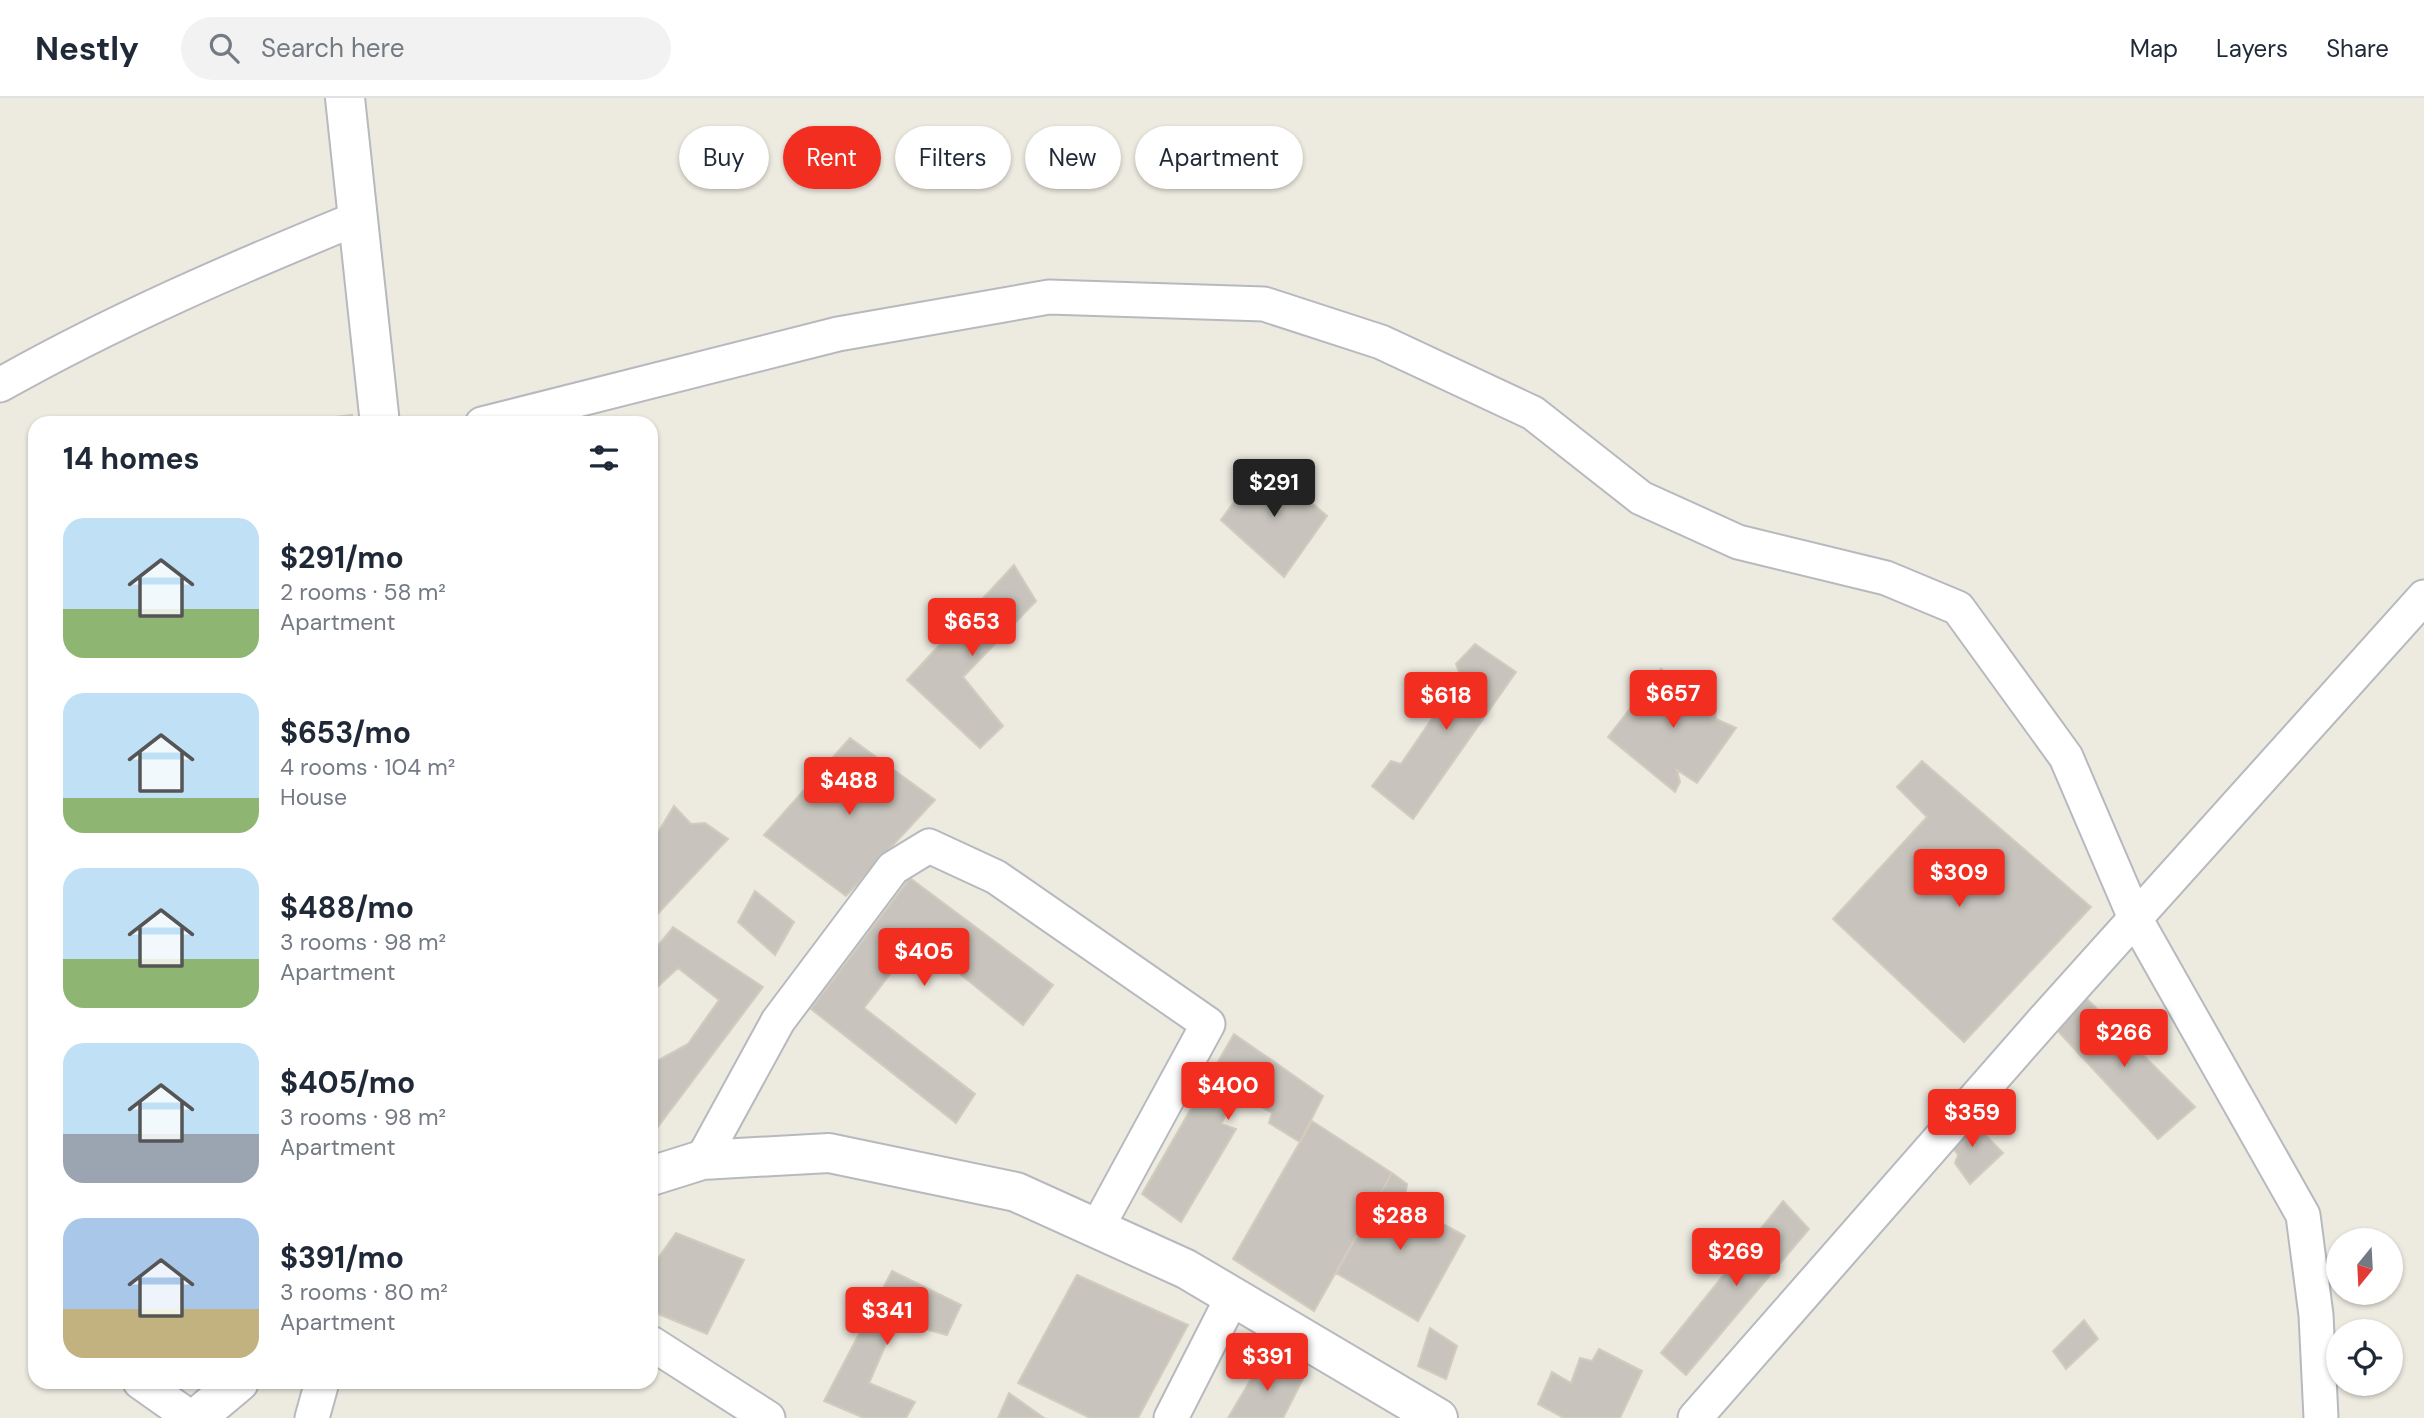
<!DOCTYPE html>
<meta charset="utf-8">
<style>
:root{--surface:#fff;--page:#f2f2f3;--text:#1f2937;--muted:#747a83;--line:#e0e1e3;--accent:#f22e21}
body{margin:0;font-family:"DM Sans",sans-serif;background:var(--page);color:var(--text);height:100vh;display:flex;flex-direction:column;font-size:26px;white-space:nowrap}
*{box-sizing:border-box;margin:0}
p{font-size:23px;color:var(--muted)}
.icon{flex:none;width:38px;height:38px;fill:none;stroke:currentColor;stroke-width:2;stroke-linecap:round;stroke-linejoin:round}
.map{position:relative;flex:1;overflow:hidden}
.details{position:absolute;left:28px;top:318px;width:630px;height:973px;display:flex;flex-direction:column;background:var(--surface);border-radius:21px;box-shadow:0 2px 5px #0004}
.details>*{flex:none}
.banner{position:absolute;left:679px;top:28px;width:665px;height:63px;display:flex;gap:14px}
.needle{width:46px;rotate:198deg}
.controls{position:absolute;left:2326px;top:1130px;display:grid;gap:14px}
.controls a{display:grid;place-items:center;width:77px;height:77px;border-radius:50%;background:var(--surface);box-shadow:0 2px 5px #0004;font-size:35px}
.price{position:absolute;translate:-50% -60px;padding:0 16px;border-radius:7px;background:var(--accent);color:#fff;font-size:23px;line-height:46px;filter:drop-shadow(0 2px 4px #0008)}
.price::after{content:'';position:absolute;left:50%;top:42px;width:21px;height:16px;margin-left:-10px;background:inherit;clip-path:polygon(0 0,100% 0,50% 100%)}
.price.selected{background:#222;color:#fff}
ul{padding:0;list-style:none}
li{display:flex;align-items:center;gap:21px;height:175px;padding:0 35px}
li span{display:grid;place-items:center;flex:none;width:196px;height:140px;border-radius:21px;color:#555}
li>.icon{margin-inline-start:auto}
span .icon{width:84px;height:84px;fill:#fffc;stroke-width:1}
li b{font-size:30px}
h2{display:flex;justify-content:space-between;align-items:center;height:84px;padding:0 35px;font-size:30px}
.chip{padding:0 24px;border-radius:32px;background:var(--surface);box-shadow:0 2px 5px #0004;font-size:24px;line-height:63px}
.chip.selected{background:var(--accent);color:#fff}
header{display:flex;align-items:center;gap:42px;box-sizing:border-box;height:98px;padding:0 35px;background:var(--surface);border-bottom:2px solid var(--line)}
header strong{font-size:33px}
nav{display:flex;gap:38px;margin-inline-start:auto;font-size:24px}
.search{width:490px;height:63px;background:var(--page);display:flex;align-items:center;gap:18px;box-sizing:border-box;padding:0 24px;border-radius:38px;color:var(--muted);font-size:26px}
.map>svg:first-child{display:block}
</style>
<header>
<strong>Nestly</strong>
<div class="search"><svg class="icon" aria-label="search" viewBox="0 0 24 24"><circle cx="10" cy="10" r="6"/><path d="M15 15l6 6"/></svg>Search here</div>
<nav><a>Map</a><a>Layers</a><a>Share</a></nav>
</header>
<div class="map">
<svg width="2424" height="1320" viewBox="0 0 2424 1320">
<rect width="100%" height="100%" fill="#edeae0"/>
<path fill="#c8c4bd" stroke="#d2ccbe" stroke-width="2" d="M352,317V326H328V320Z
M1264,363L1327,418L1284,479L1221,422Z
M1014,467L1036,503L963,579L1003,628L980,650L907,582Z
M1475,546L1516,574L1413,721L1372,688L1391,663L1401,666L1461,578L1456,566Z
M1661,571L1677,585L1700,581L1714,593L1716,621L1736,630L1697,685L1677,672L1680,684L1675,694L1608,639Z
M850,640L935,702L846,798L764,737Z
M1922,663L2091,809L1964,944L1833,821L1927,719L1897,689Z
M674,708L691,726L705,725L728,741L651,823V746Z
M910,780L1053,887L1023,927L917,841L864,910L975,996L956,1025L811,911Z
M755,793L794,824L775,857L738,824Z
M673,829L763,889L651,1038V966L688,946L719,902L678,870L653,893L651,892V856Z
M2083,897L2195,1009L2158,1041L2056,931Z
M1234,936L1323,998L1300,1044L1269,1025L1272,1015L1237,995L1221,1026L1236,1031L1181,1124L1142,1096Z
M1963,1014L2003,1055L1970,1086L1955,1065L1958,1057L1947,1042Z
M1312,1023L1392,1075L1314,1213L1233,1161Z
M1392,1075L1407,1086L1404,1105L1465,1138L1418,1223L1336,1175Z
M1783,1103L1809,1131L1686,1277L1661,1255Z
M676,1135L744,1162L707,1236L651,1213V1170Z
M892,1173L961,1207L947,1237L896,1223L869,1285L915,1304L906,1320H864L824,1303Z
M1077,1177L1188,1227L1138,1320H1090L1018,1285Z
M2084,1222L2098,1241L2066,1271L2053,1253Z
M1430,1230L1457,1248L1446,1281L1418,1268Z
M1599,1251L1642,1273L1620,1320H1564L1538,1306L1552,1274L1571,1285L1580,1260L1592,1263Z
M1263,1261L1303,1281L1283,1320H1228Z
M1009,1295L1044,1320H998Z"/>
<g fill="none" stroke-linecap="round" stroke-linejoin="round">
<defs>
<path id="minor" d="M0,287C115,222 236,170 358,120
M482,326L838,236L1049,199L1264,206L1381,244L1533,315L1641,400L1738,444L1886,480L1958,510L2066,659L2135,820L2303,1117L2316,1217L2321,1320
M702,1062L778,923L893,770L929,748L996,779L1208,926L1097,1130
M651,1245L768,1320
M140,1284L191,1320
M312,1320L322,1284
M1171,1320L1233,1198
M1695,1320L2043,923L2424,499"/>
<path id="tertiary" d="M345,0L380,326
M651,1078L702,1062L829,1055L1016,1094L1186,1171L1438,1320
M196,1320L239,1284"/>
</defs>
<use href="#minor" stroke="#b6b9be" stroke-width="37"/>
<use href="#tertiary" stroke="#b6b9be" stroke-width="42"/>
<use href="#minor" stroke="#fff" stroke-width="33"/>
<use href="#tertiary" stroke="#fff" stroke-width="38"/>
</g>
</svg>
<div class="controls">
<a><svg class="needle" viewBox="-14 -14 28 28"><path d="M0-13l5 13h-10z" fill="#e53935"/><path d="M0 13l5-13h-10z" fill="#747a83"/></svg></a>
<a><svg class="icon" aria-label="locate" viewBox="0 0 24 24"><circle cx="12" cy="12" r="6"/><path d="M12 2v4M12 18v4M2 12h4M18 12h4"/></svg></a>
</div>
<b class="price selected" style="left:1274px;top:421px">$291</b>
<b class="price" style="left:972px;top:560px">$653</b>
<b class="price" style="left:1673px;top:632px">$657</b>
<b class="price" style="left:1446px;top:634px">$618</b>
<b class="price" style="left:849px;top:719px">$488</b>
<b class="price" style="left:1959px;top:811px">$309</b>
<b class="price" style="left:924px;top:890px">$405</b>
<b class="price" style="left:2124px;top:971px">$266</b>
<b class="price" style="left:1228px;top:1024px">$400</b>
<b class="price" style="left:1972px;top:1051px">$359</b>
<b class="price" style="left:1400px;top:1154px">$288</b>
<b class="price" style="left:1736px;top:1190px">$269</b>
<b class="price" style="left:887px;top:1249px">$341</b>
<b class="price" style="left:1267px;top:1295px">$391</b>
<div class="banner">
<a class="chip">Buy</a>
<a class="chip selected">Rent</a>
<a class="chip">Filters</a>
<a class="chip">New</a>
<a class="chip">Apartment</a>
</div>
<section class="details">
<h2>14 homes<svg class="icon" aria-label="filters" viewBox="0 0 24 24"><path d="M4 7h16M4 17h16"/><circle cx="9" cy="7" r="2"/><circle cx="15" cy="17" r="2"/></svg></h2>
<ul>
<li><span style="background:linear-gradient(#bfe0f5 65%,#8fb573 0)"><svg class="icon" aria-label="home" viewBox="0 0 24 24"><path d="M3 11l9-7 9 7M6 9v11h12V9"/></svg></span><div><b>$291/mo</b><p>2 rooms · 58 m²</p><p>Apartment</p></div></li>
<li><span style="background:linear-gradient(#bfe0f5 75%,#8fb573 0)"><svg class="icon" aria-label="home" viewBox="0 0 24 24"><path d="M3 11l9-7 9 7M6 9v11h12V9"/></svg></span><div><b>$653/mo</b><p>4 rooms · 104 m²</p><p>House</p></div></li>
<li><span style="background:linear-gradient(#bfe0f5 65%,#8fb573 0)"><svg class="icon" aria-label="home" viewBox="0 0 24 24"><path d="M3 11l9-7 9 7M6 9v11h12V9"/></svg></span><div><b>$488/mo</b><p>3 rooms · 98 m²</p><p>Apartment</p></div></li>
<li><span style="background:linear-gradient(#bfe0f5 65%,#9aa5b1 0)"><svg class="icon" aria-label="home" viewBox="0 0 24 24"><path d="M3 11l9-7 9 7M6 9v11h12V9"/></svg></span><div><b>$405/mo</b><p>3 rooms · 98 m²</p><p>Apartment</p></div></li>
<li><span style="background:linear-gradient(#a9c7e8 65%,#c2b280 0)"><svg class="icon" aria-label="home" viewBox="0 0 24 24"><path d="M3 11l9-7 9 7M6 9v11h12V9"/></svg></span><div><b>$391/mo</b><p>3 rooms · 80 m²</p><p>Apartment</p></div></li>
</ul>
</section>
</div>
